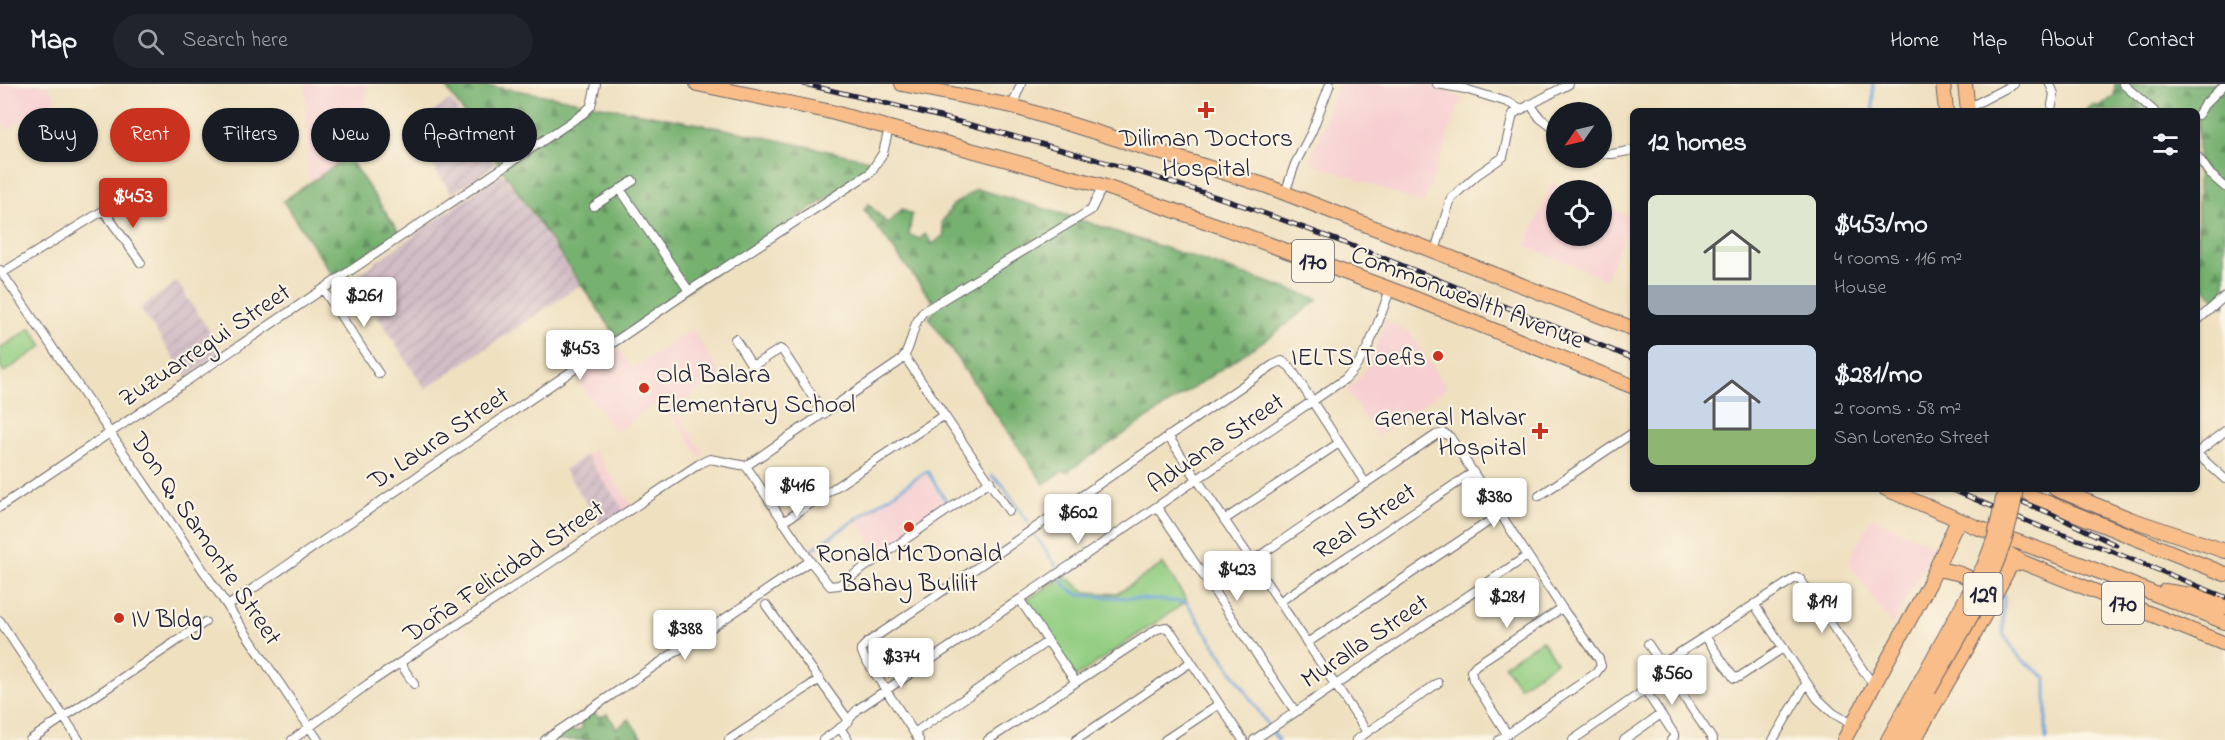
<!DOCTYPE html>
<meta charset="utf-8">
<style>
:root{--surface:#171b24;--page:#20242c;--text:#f1f3f6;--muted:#9ea1a6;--line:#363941;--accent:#c8321e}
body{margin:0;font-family:"Indie Flower",sans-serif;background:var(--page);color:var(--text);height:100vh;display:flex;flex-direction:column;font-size:22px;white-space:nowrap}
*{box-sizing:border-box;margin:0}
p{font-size:20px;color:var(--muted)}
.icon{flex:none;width:33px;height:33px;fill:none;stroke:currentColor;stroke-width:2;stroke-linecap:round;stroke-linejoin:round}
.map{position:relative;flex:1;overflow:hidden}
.drawer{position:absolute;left:1630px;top:24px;width:570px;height:384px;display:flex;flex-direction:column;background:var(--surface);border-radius:9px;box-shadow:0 2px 4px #0004}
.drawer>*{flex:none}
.banner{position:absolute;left:18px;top:24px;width:570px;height:54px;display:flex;gap:12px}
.needle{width:39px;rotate:236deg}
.controls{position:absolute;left:1546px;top:18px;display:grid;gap:12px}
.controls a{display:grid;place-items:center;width:66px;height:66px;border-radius:50%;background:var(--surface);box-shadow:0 2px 4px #0004;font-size:30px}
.price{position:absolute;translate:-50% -51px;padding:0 14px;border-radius:6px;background:#fff;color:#222;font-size:20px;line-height:39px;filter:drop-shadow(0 2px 3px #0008)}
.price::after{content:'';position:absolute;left:50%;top:36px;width:18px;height:14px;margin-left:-9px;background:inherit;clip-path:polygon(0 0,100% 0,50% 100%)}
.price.current{background:var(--accent);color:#fff}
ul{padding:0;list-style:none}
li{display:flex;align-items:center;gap:18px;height:150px;padding:0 18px}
li span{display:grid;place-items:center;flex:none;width:168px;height:120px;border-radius:9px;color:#555}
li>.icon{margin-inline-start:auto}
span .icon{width:72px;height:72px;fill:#fffc;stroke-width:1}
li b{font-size:26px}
h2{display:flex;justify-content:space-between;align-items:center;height:72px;padding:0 18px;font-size:26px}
.chip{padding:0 21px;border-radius:27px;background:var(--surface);box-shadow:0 2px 4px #0004;font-size:21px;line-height:54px}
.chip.current{background:var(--accent);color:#fff}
header{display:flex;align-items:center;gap:36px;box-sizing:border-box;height:84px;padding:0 30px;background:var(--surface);border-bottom:2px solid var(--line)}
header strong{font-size:28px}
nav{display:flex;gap:33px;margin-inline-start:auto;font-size:21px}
.search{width:420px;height:54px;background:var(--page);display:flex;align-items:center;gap:15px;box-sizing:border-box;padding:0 21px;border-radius:33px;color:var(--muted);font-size:22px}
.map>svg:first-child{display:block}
</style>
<header>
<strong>Map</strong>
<div class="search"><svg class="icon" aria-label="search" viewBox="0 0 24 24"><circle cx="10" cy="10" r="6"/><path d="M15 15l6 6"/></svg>Search here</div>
<nav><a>Home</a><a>Map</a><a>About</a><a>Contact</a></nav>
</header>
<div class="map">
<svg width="2225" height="656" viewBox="0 0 2225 656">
<defs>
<pattern id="industrial-furrows" width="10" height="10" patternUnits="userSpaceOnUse" patternTransform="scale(1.5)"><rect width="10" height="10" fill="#d2bdc6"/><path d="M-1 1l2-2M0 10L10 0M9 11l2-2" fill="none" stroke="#b4a2ab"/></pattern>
<pattern id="forest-firs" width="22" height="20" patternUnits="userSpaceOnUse" patternTransform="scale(1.5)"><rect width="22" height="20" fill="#76b170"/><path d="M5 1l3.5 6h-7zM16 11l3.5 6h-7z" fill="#60905d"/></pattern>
</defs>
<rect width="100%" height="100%" fill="#fcf5e5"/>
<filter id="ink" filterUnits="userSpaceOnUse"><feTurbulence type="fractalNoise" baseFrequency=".0167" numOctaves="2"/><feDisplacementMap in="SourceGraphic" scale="12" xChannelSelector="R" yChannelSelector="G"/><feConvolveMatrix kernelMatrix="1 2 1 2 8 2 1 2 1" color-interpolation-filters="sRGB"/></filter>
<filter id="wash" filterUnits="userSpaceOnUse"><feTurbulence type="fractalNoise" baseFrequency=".008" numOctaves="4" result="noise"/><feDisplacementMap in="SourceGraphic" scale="24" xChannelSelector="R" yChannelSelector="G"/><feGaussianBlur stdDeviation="1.35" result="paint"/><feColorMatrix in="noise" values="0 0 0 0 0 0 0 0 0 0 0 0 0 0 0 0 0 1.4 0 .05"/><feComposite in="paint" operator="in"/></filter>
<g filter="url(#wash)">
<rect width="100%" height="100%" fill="#efe0c0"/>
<path fill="#f7cfd2" d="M0,0H47L56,14L7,46L0,35Z
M306,0H366L363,67L348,73L311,98L308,85Z
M1338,0H1426L1462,14L1423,120L1310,78Z
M1552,99L1569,106H1557V152H1602V120L1631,133L1606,195L1526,162Z
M1386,236L1409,248L1447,304L1377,352L1347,307L1363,289L1371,276Z
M692,245L721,291L674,325L704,370L700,373L662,316L615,348L576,293L618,264L633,285Z
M594,366L633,423L625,428L586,371Z
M925,391L947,423L879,470L857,437Z
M1872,433L1934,462L1892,542L1848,478Z"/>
<path fill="url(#industrial-furrows)" d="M451,16L495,81L452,110L408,45Z
M503,89L580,201L425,305L353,194Z
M177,198L223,268L187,293L140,224Z
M586,371L625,428L603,443L564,386Z"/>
<path fill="url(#forest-firs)" stroke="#4c6a56" stroke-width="1.5" d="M444,0C496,0 550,12 601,22C692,38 783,56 873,77L870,86L617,253Z
M2115,0H2225V222L2214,214L2198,196V27H2086L2092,21L2100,23L2114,12Z
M348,73L399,148L333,192L283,117Z
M977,105L1066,131L1318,215L1274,250L1067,388L1063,387L1044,400L929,234L937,223L864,126L868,120L888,140L902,125L912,131L909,151L920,155L925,150L933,160L944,151L942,138L953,121Z
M593,628L599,634L607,630L617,644L629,635L643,656H552L566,647H578L583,643L580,638Z"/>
<path fill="#93ce82" stroke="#5a785e" stroke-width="1.5" d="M31,244L43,262L4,288L0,281V265Z
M1163,480L1187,517L1076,593L1024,517L1065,492L1086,508L1117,510Z
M1542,556L1556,578L1519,603L1504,581Z"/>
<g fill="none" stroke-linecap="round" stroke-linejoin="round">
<path stroke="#6ea2da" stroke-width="3" d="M1873,0V27
M992,392L1002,400L1028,438
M1035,451L1057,483
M811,466L927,387L948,420L952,418
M1061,495L1067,503L1079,511L1186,518L1278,656
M2004,511L2003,550L2020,574L2046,594V656"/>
</g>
</g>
<g filter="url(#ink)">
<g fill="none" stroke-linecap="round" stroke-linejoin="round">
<defs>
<path id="street" d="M1437,0L1465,5L1507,18L1520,24
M2050,0L2054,10L2052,21
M2123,0L2154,27
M1530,20L1540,34L1557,47
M1012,22L1021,0
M1968,24L2014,0
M2198,31L2204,21L2225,0
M1602,70H1612L1634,66
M2198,73L2210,90L2225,103
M620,105L689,207
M1285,109L1295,80L1312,47L1330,0
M594,122L633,97
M104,127L141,179
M1435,167L1451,114L1477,91L1503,73L1513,30L1569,0
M0,186L318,656
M2,189L114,120
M323,205L379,290
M2198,236L2225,212
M735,255L751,280L754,281L777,267L780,265L783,267L824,330
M905,273L1009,427
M1168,352L1367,648
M2198,368L2225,347
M2198,371L2225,395
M746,382L899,278C914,264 910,241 924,227L1091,126L1103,102
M746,382L810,477L830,502L839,501L990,397
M1539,412L1634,348
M0,423L584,29L591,22L596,0
M1157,423L1295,627
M1224,436L1339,359
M783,438L944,331
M1252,477L1436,351L1444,349L1450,353L1562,524L1599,575L1601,582L1596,589L1499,656
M1020,516L1075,597
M1279,518L1472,389
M1754,520L1817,614L1833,629L1853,641
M229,521L689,207L870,89L883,69L889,44
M766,521L849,637
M0,537L79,656
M1705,552L1734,594L1739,593L1783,564
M1307,559L1500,430
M1648,560L1713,656
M400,579L414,600
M1662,580L1797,493L1800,495L1874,602
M840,644L848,656
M914,649L1048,557
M1507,650L1473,596L1471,587L1476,581L1562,524
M30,656L205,538
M292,656L368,600L699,380L710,375L746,382
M545,656L810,477
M729,656L820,595
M823,656L844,641L858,625L1345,295C1370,271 1378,237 1390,206
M919,656L864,573L861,565L868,558L1273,281L1282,277L1290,283L1366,400
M988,656L1157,545L1166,543L1172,549L1243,656
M1076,656L1191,578
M1165,656L1219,620
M1254,656L1527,472
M1356,656L1438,599
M1573,656L1645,606L1674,650V653L1671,656
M1624,656L1661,630
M1773,656L1806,600"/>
<path id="primary" d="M697,0L827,27L1103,102L1222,143L1406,211L1634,303
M902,0L1012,22L1264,101L1634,245
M1943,0L1946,27
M1965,0L1968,27
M1886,405L1976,443L2080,480L2225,538
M2023,405L2033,413L2225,490
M2056,405L2130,435L2225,467
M1993,460L2022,478L2225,560
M1936,485C1955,488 1970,490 1982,505
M2165,507L2197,512L2225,523
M1844,656L1929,500L1958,436
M1888,656L1919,600
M1901,656L1929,606
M1914,656L1966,566L2010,482L2022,478"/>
</defs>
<use href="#street" stroke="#6a646a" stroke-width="10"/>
<use href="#primary" stroke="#6a646a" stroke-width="16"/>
<use href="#street" stroke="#fff" stroke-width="8"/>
<use href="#primary" stroke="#f8bd88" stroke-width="14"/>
<defs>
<path id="rail" d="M804,0C948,33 1092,71 1232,118C1368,165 1500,221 1634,275
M1950,405L2046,445L2106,465L2225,513
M1990,405L2052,430L2116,461"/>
</defs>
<use href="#rail" stroke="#22223b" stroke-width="5"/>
<use href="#rail" stroke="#fcf5e5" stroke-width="3" stroke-dasharray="9" stroke-linecap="butt"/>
<defs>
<path id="primary-bridge" d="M1919,600L1984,482L1995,453L2005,405
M1929,606C1967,539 2005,484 2016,405"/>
</defs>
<use href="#primary-bridge" stroke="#6a646a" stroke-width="16" stroke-linecap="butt"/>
<use href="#primary-bridge" stroke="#f8bd88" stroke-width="14"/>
</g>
</g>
<g fill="#c8321e" stroke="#fcf5e5" stroke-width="2">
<path d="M1203 17h6v6h6v6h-6v6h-6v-6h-6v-6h6z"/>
<circle cx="1438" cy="272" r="6"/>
<circle cx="644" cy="304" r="6"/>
<path d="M1537 338h6v6h6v6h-6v6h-6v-6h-6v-6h6z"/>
<circle cx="909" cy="443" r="6"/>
<circle cx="119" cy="534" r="6"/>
</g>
<g text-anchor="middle" stroke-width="4.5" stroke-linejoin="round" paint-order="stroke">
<g fill="#fcf5e5" stroke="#63616e" stroke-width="1.5">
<rect x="1292" y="156" width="42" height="42" rx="4.5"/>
<rect x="1963.5" y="489" width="39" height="42" rx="4.5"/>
<rect x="2102" y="498" width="42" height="42" rx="4.5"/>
</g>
<g font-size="24" font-weight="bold" fill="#22223b">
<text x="1313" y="185">170</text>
<text x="1983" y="518">129</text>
<text x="2123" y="527">170</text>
</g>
<g font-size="26" fill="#22223b" stroke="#fcf5e5">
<text x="1206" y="62">Diliman Doctors<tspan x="1206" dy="30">Hospital</tspan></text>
<text x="1426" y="281" text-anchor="end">IELTS Toefls</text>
<text x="656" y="298" text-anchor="start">Old Balara<tspan x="656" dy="30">Elementary School</tspan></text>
<text x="1526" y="341" text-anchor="end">General Malvar<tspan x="1526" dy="30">Hospital</tspan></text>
<text x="909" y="477">Ronald McDonald<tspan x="909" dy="30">Bahay Bulilit</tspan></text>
<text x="131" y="543" text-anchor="start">IV Bldg</text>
</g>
<g font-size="26" fill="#22223b" stroke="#fcf5e5">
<text transform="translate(1468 212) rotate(21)" y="9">Commonwealth Avenue</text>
<text transform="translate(204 260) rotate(-34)" y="9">Zuzuarregui Street</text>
<text transform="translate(438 353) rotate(-34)" y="9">D. Laura Street</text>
<text transform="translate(1215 358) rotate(-34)" y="9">Aduana Street</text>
<text transform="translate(1364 436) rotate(-34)" y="9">Real Street</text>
<text transform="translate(207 454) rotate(56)" y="9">Don Q. Samonte Street</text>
<text transform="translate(503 486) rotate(-34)" y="9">Doña Felicidad Street</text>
<text transform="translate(1364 556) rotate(-34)" y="9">Muralla Street</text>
</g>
</g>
</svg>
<div class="controls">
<a><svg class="needle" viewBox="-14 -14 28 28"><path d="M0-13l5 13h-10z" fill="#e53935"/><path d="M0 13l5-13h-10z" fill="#9ea1a6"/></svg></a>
<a><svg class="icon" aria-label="locate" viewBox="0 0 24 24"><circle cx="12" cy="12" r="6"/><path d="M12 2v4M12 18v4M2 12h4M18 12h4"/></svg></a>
</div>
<b class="price current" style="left:133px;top:145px">$453</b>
<b class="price" style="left:364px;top:244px">$261</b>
<b class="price" style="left:580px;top:297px">$453</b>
<b class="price" style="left:797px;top:434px">$416</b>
<b class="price" style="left:1494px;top:445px">$380</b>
<b class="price" style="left:1078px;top:461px">$602</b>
<b class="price" style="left:1237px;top:518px">$423</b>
<b class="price" style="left:1507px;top:545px">$281</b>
<b class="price" style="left:1822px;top:550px">$191</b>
<b class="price" style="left:685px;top:577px">$388</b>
<b class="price" style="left:901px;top:605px">$374</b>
<b class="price" style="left:1672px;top:622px">$560</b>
<div class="banner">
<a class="chip">Buy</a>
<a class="chip current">Rent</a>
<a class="chip">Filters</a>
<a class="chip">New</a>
<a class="chip">Apartment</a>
</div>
<section class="drawer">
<h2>12 homes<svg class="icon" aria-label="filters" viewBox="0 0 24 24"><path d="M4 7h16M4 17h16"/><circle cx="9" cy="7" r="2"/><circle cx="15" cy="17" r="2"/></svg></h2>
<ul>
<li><span style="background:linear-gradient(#dfe7d0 75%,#9aa5b1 0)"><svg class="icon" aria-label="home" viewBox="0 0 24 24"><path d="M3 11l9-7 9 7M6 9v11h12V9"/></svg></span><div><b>$453/mo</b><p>4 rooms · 116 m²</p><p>House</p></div></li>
<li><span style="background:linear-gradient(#c9d6e8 70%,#8fb573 0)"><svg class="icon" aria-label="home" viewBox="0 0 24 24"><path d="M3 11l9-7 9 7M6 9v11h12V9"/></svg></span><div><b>$281/mo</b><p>2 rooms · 58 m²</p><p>San Lorenzo Street</p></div></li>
</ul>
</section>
</div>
